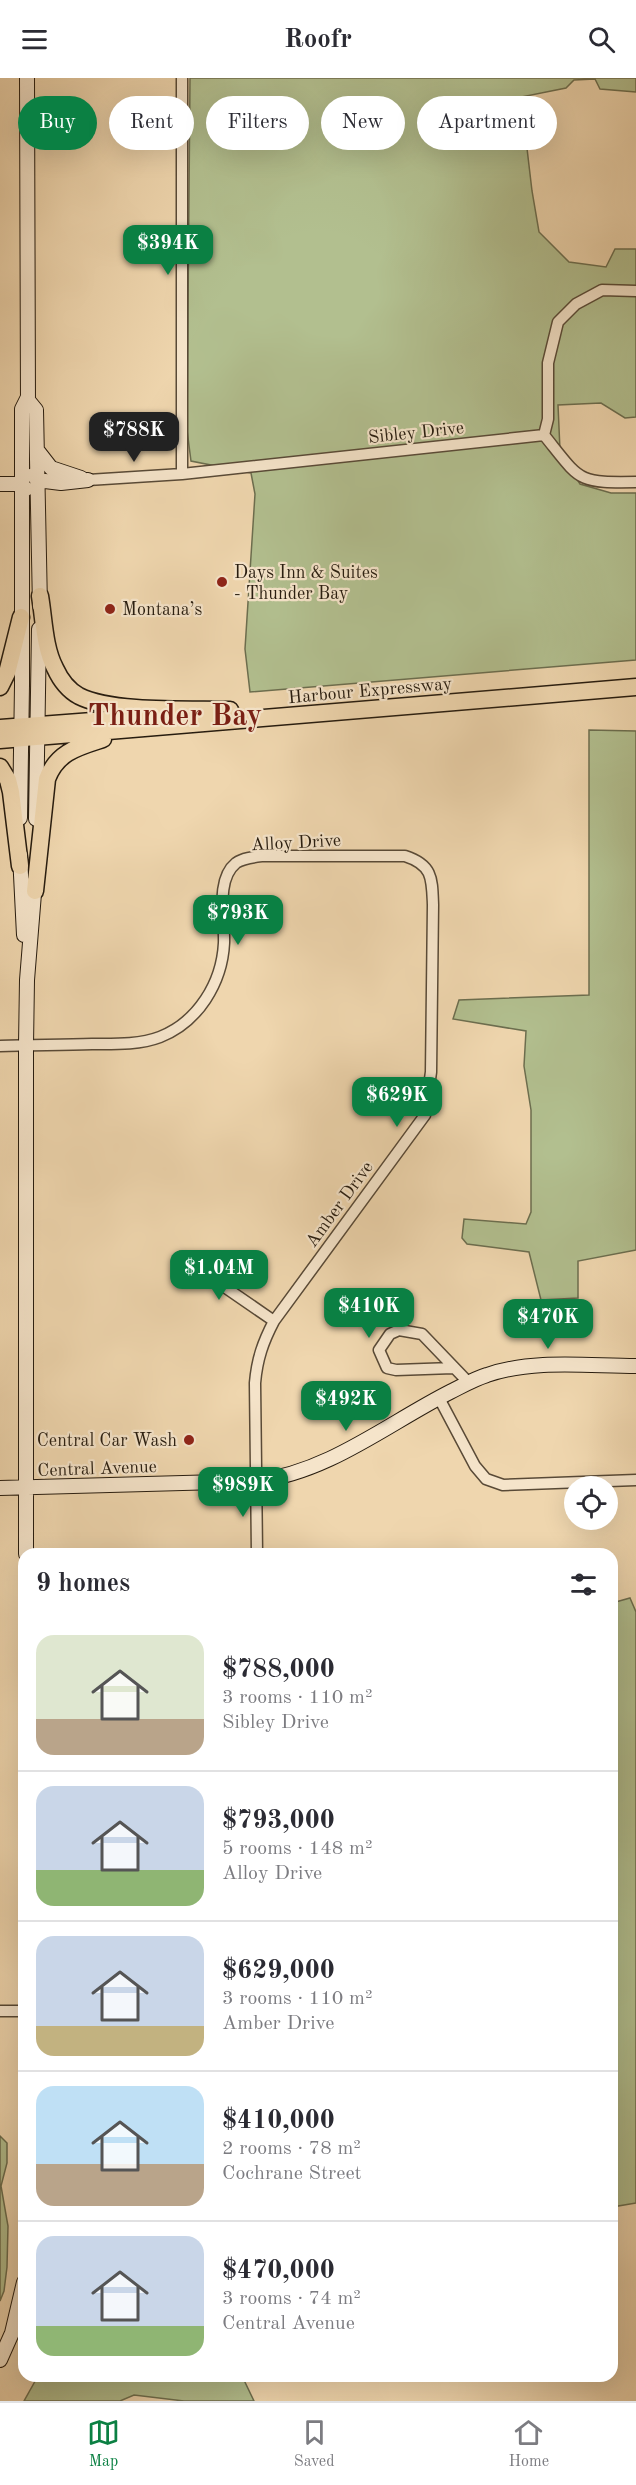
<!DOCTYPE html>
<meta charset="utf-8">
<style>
:root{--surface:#fff;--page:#f2f2f3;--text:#2b2b33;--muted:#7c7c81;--line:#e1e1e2;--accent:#0b8043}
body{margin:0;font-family:"Old Standard TT",serif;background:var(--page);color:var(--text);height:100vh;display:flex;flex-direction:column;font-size:22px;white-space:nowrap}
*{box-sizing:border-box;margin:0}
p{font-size:20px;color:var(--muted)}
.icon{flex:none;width:33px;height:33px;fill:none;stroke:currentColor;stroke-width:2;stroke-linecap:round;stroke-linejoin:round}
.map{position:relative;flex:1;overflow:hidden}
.side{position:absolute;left:18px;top:1470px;width:600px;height:834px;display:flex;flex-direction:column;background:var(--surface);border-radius:18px;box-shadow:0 6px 24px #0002}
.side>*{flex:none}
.hud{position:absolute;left:18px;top:18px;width:600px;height:54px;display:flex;gap:12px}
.controls{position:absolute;left:564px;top:1398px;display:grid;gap:12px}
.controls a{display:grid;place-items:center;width:54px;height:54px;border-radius:50%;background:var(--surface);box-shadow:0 6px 24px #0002;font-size:30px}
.price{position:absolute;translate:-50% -51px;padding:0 14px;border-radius:12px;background:var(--accent);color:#fff;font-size:20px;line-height:39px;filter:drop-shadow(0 2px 3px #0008)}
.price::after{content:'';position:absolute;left:50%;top:36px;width:18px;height:14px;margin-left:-9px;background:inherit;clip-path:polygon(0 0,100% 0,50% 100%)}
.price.active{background:#222;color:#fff}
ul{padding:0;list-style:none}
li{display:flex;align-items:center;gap:18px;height:150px;padding:0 18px}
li+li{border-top:2px solid var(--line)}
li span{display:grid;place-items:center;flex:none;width:168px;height:120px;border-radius:18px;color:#555}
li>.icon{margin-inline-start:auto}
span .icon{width:72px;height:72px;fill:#fffc;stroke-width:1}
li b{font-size:26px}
h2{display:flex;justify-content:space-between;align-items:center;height:72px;padding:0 18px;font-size:26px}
.pill{padding:0 21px;border-radius:27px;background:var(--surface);box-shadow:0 6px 24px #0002;font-size:21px;line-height:54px}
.pill.active{background:var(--accent);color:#fff}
header{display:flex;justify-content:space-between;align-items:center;height:78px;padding:0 18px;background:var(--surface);font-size:27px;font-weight:800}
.tabs{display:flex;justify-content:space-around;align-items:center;height:84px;border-top:2px solid var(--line);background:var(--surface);font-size:16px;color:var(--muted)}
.tabs a{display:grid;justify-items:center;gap:3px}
.tabs .active{color:var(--accent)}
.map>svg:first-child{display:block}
</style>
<header><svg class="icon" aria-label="menu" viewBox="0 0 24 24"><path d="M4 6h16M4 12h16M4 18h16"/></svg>Roofr<svg class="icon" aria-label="search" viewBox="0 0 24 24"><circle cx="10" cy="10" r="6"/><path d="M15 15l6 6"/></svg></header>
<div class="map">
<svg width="636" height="2323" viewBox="0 0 636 2323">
<rect width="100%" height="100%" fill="#efd6ae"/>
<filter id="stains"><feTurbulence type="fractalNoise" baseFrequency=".00333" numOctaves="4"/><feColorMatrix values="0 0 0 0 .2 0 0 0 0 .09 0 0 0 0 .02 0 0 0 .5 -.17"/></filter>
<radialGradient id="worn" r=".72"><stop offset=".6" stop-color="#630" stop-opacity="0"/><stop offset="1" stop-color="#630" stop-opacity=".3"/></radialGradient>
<path fill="#b2bf8f" stroke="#6c6e4f" stroke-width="1.5" d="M190,0H636V14L600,11L595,1L574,2L566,10L521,19L532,113L539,154L569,184L606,189L615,171H636V339L625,340L601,325L558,327L560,372L580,406L611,415H636V582L250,614L245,571L255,416L251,395L191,383L187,352Z
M589,652L636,653V1172L578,1183V1220L541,1222L529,1174L467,1166L462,1160L464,1141L526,1146L531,1134V1032L524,988L526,953L453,941L459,922L589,917Z
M630,1520L636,1534V2125L612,2129V1525Z
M0,2058L7,2065V2085L1,2108L8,2148L7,2189L4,2213L0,2223Z
M38,2298H242L254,2323H184L134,2317L120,2323H24Z"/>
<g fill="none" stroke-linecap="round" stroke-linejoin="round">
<defs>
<path id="street" d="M544,357L548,341V285L558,244L576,226L602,212L636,213
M544,357C581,403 576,405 636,404
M182,396V0
M88,402L182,396L544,357
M0,968C31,967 61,967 92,966C114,966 139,967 160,959C198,944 222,905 224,865C225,842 215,802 236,785C243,780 254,779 263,778H405C433,787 432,801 433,827L431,994L425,1037L274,1243C263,1264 257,1281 255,1305L257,1476
M181,1179L274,1243
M453,1290L396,1292L387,1290L379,1272L390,1256L399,1252L422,1256L469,1305
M439,1320L475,1388L486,1401L503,1407L636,1402
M0,1933H24"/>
<path id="secondary" d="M27,0L28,328
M27,321L36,332L40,528
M37,372L51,390L81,400
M33,397L37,402L61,405L88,402
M0,406H21L26,411
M20,740L22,607V331L27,321
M36,741L39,551
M20,777L24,857
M0,1410L257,1403C329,1394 387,1346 450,1314C462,1308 474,1301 487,1297C533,1281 588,1288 636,1288
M26,1476V967L27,902L35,803
M0,2282L12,2255L24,2204"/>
<path id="primary" d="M40,518C44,541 44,569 55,590C60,601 68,612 79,618C112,635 191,631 230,632
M0,609L7,595L21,539
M0,650L158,638
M0,662L636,609
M0,689L8,702L11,714L20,788
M35,813L47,701C57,674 78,669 103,661"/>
</defs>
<use href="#street" stroke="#594a37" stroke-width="13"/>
<use href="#secondary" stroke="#271c0f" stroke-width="16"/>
<use href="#primary" stroke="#271c0f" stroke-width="19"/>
<use href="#street" stroke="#f5e4ca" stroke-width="10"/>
<use href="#secondary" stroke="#f5e4ca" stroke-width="14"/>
<use href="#primary" stroke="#efd6ae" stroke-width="16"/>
</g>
<g fill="#8f2418" stroke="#f5e4ca" stroke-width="2">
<circle cx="222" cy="504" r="6"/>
<circle cx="110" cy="531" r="6"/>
<circle cx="189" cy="1362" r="6"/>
</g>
<g text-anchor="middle" stroke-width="4.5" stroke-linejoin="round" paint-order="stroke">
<g font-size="18" fill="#271c0f" stroke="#f5e4ca">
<text transform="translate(416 354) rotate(-6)" y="6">Sibley Drive</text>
<text transform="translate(370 612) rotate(-5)" y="6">Harbour Expressway</text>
<text transform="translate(296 764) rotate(-3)" y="6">Alloy Drive</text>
<text transform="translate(339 1126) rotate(-54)" y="6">Amber Drive</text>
<text transform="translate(97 1390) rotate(-2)" y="6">Central Avenue</text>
</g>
<g font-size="18" fill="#271c0f" stroke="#f5e4ca" text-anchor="start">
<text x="234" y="500">Days Inn &amp; Suites<tspan x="234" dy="21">- Thunder Bay</tspan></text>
<text x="122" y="537">Montana’s</text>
<text x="177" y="1368" text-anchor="end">Central Car Wash</text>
</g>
<g font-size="30" font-weight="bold" fill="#7a1f14" stroke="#f5e4ca">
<text x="175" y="647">Thunder Bay</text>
</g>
</g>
<rect width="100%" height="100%" filter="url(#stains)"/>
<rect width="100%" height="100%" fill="url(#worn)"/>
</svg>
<div class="controls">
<a><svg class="icon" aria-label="locate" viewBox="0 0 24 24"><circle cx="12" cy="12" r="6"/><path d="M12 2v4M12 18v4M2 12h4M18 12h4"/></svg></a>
</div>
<b class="price" style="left:168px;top:198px">$394K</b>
<b class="price active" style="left:134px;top:385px">$788K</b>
<b class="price" style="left:238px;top:868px">$793K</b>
<b class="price" style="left:397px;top:1050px">$629K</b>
<b class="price" style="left:219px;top:1223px">$1.04M</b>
<b class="price" style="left:369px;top:1261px">$410K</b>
<b class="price" style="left:548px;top:1272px">$470K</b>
<b class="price" style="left:346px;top:1354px">$492K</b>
<b class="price" style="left:243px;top:1440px">$989K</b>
<div class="hud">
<a class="pill active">Buy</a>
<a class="pill">Rent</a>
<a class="pill">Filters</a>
<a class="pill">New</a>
<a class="pill">Apartment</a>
</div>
<section class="side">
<h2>9 homes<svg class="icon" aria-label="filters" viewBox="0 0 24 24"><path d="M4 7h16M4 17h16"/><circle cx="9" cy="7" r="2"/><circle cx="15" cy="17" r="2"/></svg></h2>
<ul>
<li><span style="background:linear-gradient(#dfe7d0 70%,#b9a48a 0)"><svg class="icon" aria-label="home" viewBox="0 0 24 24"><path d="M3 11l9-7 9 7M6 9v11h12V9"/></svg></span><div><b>$788,000</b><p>3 rooms · 110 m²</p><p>Sibley Drive</p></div></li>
<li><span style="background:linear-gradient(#c9d6e8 70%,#8fb573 0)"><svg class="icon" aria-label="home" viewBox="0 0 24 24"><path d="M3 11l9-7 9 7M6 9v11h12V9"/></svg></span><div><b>$793,000</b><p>5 rooms · 148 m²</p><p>Alloy Drive</p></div></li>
<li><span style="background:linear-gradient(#c9d6e8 75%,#c2b280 0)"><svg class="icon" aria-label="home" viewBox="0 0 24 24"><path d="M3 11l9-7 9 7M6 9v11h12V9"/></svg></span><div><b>$629,000</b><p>3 rooms · 110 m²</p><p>Amber Drive</p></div></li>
<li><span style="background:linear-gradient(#bfe0f5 65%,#b9a48a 0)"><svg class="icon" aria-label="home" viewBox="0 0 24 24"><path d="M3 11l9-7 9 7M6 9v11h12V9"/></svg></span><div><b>$410,000</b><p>2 rooms · 78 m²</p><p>Cochrane Street</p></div></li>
<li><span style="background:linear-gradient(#c9d6e8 75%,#8fb573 0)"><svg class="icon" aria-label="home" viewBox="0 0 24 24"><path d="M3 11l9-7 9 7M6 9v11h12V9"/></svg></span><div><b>$470,000</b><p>3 rooms · 74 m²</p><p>Central Avenue</p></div></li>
</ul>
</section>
</div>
<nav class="tabs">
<a class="active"><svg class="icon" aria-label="map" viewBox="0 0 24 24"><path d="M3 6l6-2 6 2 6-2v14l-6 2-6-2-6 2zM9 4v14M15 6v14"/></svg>Map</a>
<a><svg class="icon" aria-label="saved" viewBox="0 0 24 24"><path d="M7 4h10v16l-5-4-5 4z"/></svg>Saved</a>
<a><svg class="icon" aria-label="home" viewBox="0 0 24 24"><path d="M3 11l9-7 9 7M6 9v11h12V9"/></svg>Home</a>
</nav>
